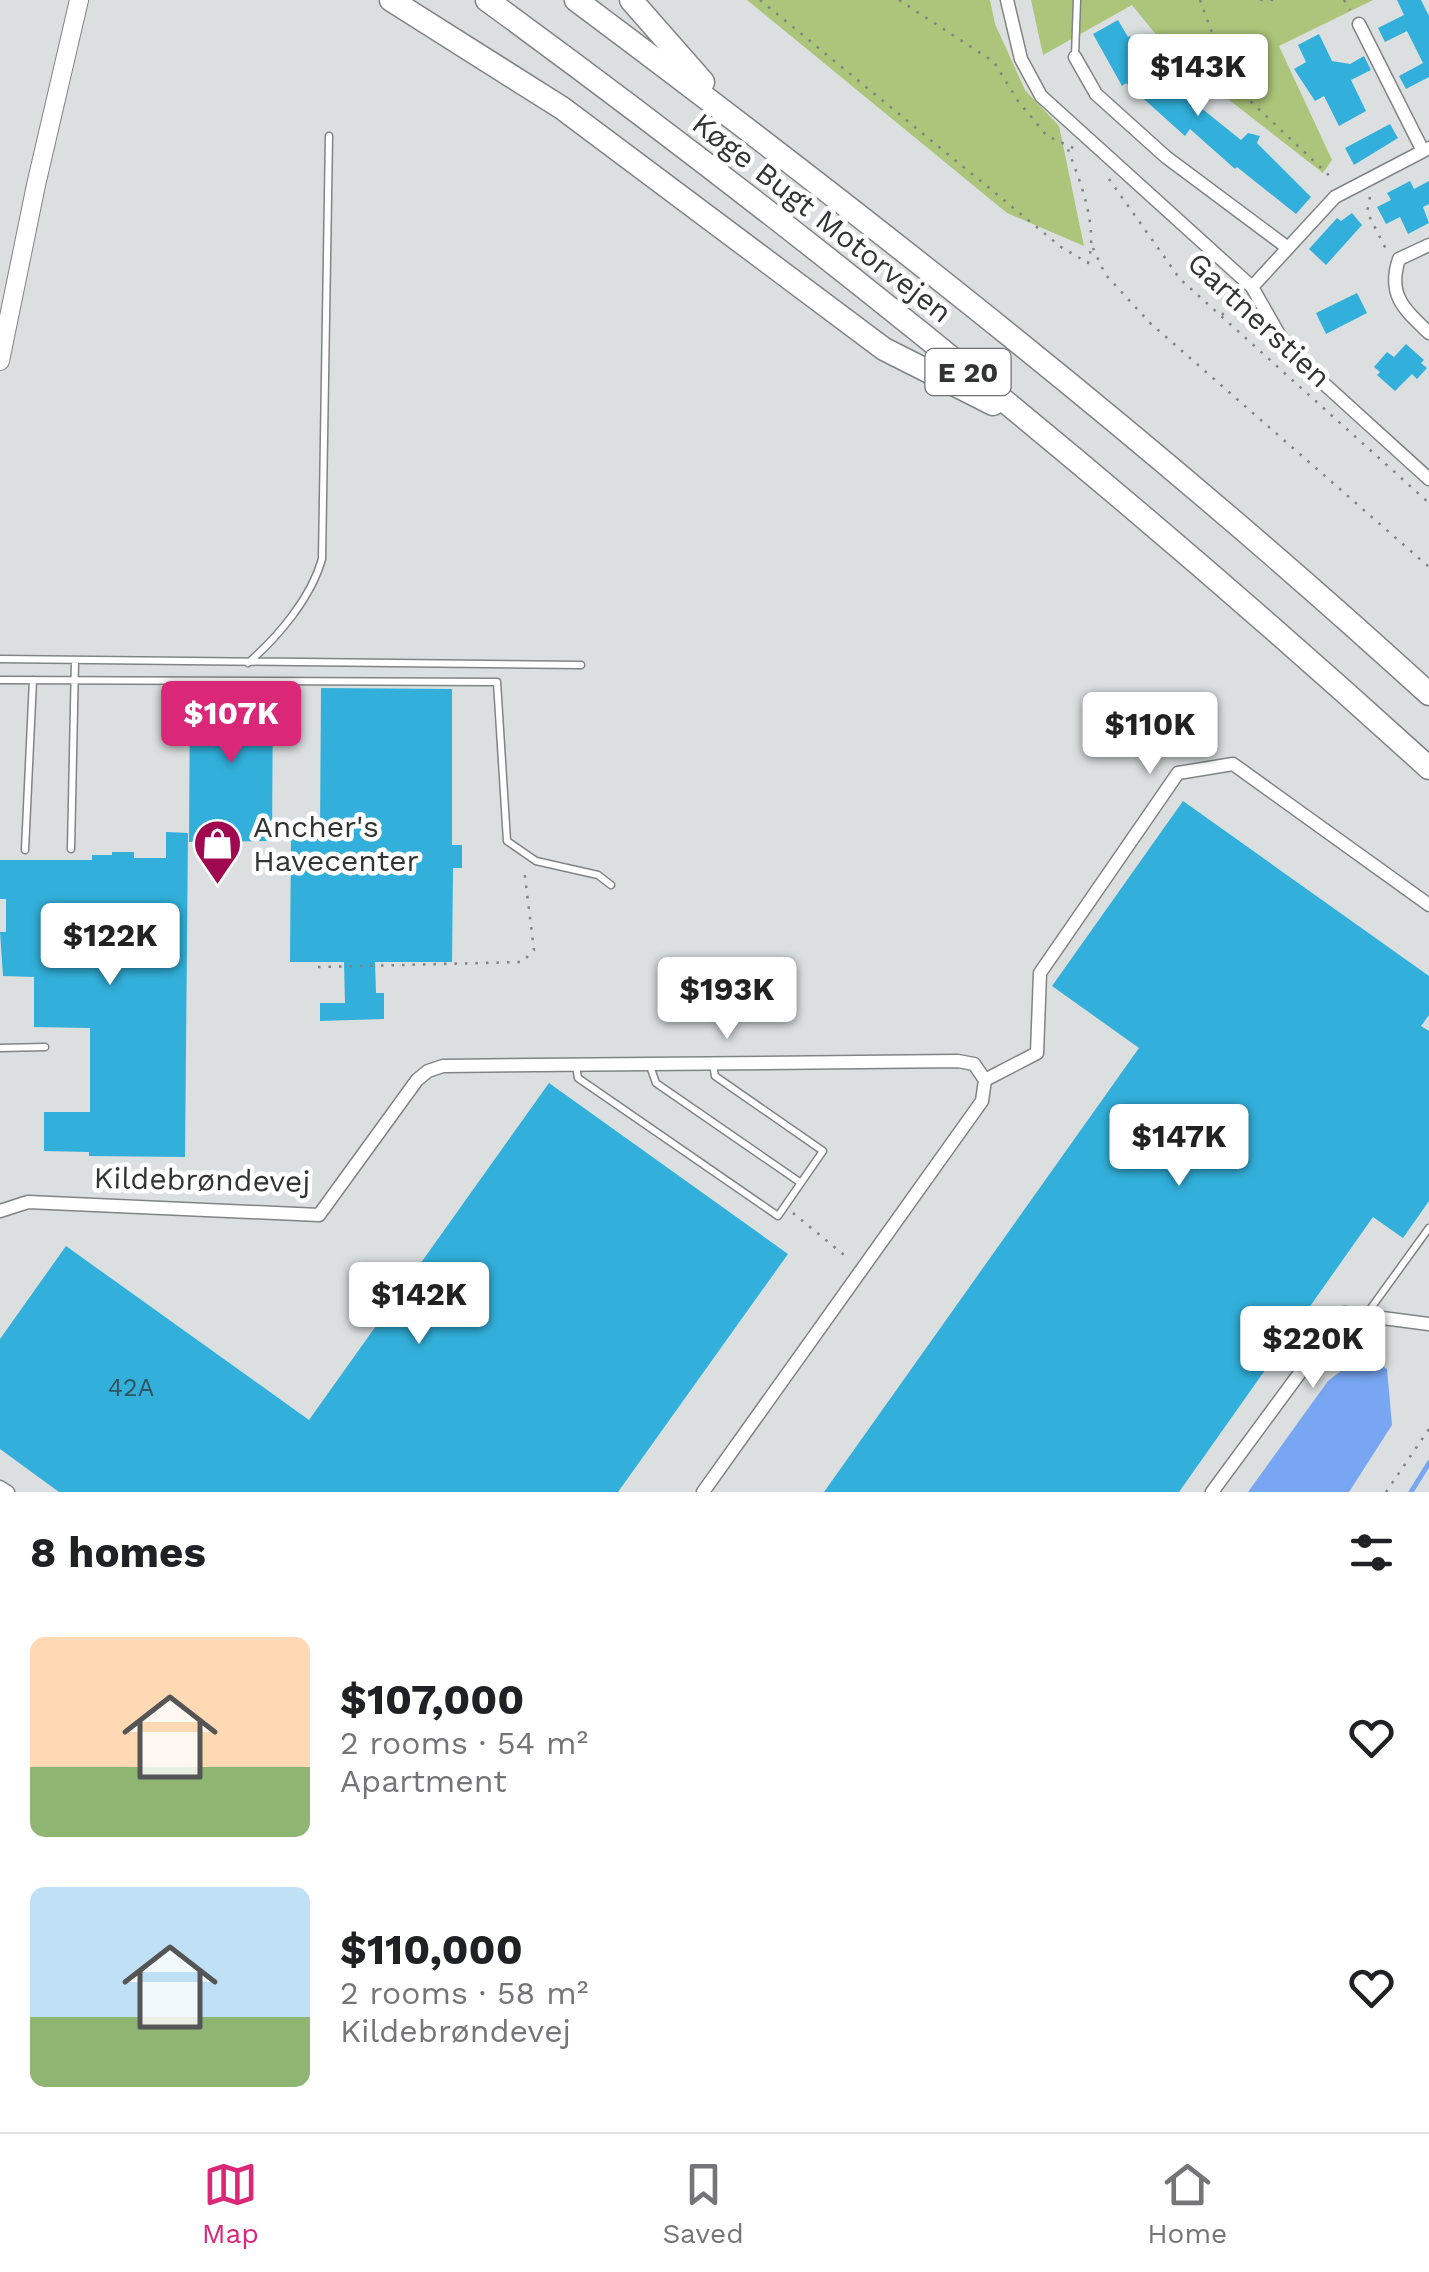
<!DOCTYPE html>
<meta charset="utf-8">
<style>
:root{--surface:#fff;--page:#f2f2f2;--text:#202124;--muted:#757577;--line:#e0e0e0;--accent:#db2777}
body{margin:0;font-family:"Work Sans",sans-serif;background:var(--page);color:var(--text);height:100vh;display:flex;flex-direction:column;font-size:38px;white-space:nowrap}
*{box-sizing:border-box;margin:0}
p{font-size:32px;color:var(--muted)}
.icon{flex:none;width:55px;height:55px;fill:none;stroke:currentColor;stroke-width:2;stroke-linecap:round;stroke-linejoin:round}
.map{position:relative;height:1492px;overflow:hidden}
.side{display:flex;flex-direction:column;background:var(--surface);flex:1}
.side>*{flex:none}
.price{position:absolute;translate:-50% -85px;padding:0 22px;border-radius:10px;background:#fff;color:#222;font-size:32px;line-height:65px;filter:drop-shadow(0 2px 5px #0008)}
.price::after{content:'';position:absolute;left:50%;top:60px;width:30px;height:22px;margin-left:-15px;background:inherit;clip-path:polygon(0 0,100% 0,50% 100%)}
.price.current{background:var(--accent);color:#fff}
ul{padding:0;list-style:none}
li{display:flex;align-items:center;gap:30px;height:250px;padding:0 30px}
li span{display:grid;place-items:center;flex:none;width:280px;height:200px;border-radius:15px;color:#555}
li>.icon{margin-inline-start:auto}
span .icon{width:120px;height:120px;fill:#fffc;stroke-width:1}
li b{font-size:42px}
h2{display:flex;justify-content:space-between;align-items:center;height:120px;padding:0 30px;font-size:42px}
.tab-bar{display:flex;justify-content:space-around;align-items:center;height:140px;border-top:2px solid var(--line);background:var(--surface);font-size:28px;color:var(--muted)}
.tab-bar a{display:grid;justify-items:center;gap:5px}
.tab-bar .current{color:var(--accent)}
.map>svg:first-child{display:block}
</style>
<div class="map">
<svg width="1429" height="1492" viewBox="0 0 1429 1492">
<rect width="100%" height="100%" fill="#dbdfdf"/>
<path fill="#acc57a" d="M747,0H990L995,24L1025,90L1059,126L1084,246L1007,213Z
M1031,0H1373L1279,46L1332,160L1323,173L1175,58L1132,5L1043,55Z"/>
<path fill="#78a6f2" d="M1354,1361H1374L1387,1369L1392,1425L1349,1492H1248L1328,1381Z"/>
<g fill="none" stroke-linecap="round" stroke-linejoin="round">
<path stroke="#78a6f2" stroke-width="5" d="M1411,1492L1429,1463"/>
</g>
<path fill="#32b0db" d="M1397,0H1421L1429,16V77L1406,89L1399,76L1423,63L1407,31L1385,42L1378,28L1404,15Z
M1118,20L1128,37L1130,36L1153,82L1160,75L1241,140L1248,133L1260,136L1257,143L1311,197L1296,214L1237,167L1235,169L1190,129L1185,136L1126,83L1122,86L1093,34Z
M1319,34L1332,61L1350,64L1364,56L1371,70L1351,80L1366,111L1339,126L1324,96L1315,101L1294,69L1306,62L1298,45Z
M1390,124L1398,138L1354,165L1345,148Z
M1410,181L1414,189L1429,181V204L1423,207L1429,223L1408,234L1400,217L1386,224L1377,207L1391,200L1387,193Z
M1352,213L1362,225L1326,265L1309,249L1337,218L1341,221Z
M1357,293L1367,313L1326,334L1316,313Z
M1406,344L1424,360L1421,363L1427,368L1417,379L1412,374L1395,391L1377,375L1380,372L1374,367L1387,352L1394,357Z
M321,688L452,689V845H462V868H453L452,962H375L376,993H384V1019L320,1021V1003H345L344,962H290L291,833H320Z
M273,689L272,841L189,842L190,690Z
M1183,801L1429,976V1015L1421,1026L1429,1031V1201L1403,1238L1373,1217L1179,1492H824L1139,1048L1052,986Z
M166,832L188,833L185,1157L89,1156V1152L44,1151V1112H90V1028L34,1027V977L3,976L0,932H6V899H0V860H92V855H112V852H134V858H166Z
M549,1083L788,1254L618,1492H59L0,1449V1339L66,1246L309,1420Z"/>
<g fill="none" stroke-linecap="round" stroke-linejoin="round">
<defs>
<path id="lane" d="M1075,56L1077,0
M0,659L581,665
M248,663C278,637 311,598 322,559L329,136
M0,680L497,682L507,841L536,861L598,875L611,885
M71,849L75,661
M25,850L33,680
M0,1048L45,1047
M576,1066L578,1078L778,1216L823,1151L715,1076L713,1065
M650,1066L656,1083L801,1183
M1366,1315L1429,1228"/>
<path id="street" d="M1007,0L1021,59L1041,96L1252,287L1289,352L1429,479
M1359,24L1423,151
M1075,57L1096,94L1166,157L1288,248
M1429,245L1399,259C1387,295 1404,309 1429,333
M1252,287L1335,197L1429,148
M985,1080L1037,1053L1040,973L1178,773L1233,764L1429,905
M0,1211L28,1202L319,1215L417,1080L428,1071L443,1066L958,1061L974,1064L985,1080L982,1101L703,1492
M0,1487L8,1492
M1212,1492L1344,1313L1429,1324"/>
<path id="secondary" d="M0,361L36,185L79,0"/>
<path id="highway" d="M391,0L562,108L884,349L993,404
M487,0C814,239 1129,495 1429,768
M576,0C869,219 1159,447 1429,694
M631,0L703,82"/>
</defs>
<use href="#lane" stroke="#808483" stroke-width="9"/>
<use href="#street" stroke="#808483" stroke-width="15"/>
<use href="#secondary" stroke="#808483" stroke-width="20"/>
<use href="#highway" stroke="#808483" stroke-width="25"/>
<path stroke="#808282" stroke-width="2.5" stroke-dasharray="2.5 8" stroke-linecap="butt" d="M760,0L1061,247L1088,263C1099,225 1079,179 1066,144
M899,0L994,62L1018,101L1047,136L1078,150
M1200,0L1230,82L1333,179
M1260,0H1281
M1344,0L1350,10
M1109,179L1180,279L1429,503
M1370,197L1367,212L1386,249
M1093,248L1105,274L1150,323L1429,567
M1222,315L1241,295
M318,967L522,962L534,950L524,869
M793,1213L849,1259
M1386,1492L1429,1429"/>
<use href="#lane" stroke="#fff" stroke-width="6"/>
<use href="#street" stroke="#fff" stroke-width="12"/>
<use href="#secondary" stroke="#fff" stroke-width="18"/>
<use href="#highway" stroke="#fff" stroke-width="22"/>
</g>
<defs>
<symbol id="shop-pin" viewBox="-11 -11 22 30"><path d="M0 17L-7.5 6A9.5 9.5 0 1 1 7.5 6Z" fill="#a0094f" stroke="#fff"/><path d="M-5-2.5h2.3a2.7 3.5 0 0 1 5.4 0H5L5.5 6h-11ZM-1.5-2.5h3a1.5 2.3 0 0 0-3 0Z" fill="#fff"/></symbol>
</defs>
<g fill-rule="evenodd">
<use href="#shop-pin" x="190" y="816" width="55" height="75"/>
</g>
<g text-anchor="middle" stroke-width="9" stroke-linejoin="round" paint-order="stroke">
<g font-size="25" fill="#32525d">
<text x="131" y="1396">42A</text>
</g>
<rect fill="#fff" stroke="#707070" stroke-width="2.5" x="925.5" y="349" width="85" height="46" rx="8"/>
<g font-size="28" font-weight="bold" fill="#323333">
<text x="968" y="382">E 20</text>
</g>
<g font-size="30" fill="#323333" stroke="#fff">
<text transform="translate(822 218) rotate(38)" y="10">Køge Bugt Motorvejen</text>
<text transform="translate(1259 320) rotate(43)" y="10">Gartnerstien</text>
<text transform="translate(202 1180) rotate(1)" y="10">Kildebrøndevej</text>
</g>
<g font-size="30" fill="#323333" stroke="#fff" text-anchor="start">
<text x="253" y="837">Ancher's<tspan x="253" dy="34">Havecenter</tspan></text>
</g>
</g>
</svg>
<b class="price" style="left:1198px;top:119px">$143K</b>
<b class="price current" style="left:231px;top:766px">$107K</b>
<b class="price" style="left:1150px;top:777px">$110K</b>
<b class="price" style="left:110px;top:988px">$122K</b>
<b class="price" style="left:727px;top:1042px">$193K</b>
<b class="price" style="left:1179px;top:1189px">$147K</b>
<b class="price" style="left:419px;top:1347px">$142K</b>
<b class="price" style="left:1313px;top:1391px">$220K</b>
</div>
<section class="side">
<h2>8 homes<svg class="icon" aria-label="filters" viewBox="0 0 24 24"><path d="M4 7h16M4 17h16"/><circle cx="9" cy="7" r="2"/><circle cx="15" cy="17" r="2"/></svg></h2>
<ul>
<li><span style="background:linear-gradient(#ffd9b3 65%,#8fb573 0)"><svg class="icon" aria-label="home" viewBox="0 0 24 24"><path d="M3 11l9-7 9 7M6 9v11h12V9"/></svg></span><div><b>$107,000</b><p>2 rooms · 54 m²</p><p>Apartment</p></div><svg class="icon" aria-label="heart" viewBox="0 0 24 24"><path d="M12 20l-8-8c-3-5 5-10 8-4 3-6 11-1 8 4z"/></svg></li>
<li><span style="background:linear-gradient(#bfe0f5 65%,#8fb573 0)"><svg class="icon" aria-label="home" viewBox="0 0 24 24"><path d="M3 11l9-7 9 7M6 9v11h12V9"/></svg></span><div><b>$110,000</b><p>2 rooms · 58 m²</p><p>Kildebrøndevej</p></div><svg class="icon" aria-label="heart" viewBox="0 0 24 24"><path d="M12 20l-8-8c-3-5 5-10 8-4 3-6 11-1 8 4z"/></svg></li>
</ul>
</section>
<nav class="tab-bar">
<a class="current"><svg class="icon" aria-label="map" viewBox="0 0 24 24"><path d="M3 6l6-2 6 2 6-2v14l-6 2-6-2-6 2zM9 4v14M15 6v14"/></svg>Map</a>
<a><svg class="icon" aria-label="saved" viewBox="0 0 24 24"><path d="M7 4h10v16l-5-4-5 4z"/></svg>Saved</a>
<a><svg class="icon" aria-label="home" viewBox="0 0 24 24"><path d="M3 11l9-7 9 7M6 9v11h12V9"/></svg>Home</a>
</nav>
